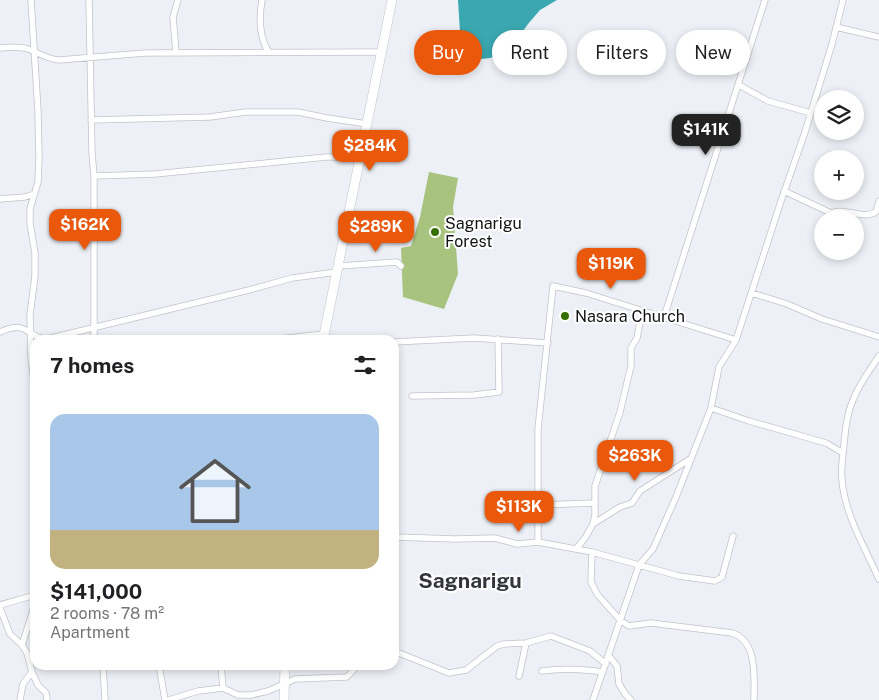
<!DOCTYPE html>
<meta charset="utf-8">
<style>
:root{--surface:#fff;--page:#f6f6f6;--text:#202124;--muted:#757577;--line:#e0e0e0;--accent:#ea580c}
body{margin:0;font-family:"Public Sans",sans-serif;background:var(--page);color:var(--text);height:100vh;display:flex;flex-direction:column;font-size:19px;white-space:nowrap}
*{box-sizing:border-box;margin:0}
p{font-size:16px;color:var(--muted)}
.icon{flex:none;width:28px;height:28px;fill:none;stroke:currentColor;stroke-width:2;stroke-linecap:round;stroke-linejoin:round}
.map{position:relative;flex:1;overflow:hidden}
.details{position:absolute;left:30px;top:335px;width:369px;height:335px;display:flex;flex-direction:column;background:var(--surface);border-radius:15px;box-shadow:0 2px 8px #0003}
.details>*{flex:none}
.guide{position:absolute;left:414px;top:30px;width:390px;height:45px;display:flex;gap:10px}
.tools{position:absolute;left:814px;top:90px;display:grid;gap:10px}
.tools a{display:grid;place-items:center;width:50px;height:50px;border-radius:50%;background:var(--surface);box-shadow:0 2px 8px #0003;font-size:25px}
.price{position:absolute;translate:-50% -42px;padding:0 11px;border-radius:10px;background:var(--accent);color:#fff;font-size:16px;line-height:32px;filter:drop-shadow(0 1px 2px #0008)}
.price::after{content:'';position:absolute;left:50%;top:30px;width:15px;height:11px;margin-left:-8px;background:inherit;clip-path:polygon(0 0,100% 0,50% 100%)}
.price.on{background:#222;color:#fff}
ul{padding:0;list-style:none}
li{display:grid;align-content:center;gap:10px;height:265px;padding:0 20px}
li+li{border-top:1px solid var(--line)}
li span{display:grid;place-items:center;height:155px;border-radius:15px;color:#555}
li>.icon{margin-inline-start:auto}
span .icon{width:90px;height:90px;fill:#fffc;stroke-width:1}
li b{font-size:21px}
h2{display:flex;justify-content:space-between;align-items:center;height:60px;padding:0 20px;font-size:21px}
.chip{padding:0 18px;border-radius:22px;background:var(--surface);box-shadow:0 2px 8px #0003;font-size:18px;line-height:45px}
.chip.on{background:var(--accent);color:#fff}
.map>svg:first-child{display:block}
</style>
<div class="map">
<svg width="879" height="700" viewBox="0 0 879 700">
<rect width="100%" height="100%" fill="#edf0f6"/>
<path fill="#a7c37e" d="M429,172L458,178L453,207L458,274L444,309L403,297L401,248L411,246L420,217Z"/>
<path fill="#3ba8b1" d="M557,0L540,10L528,24L508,52L490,58L472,60L461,48L458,0Z"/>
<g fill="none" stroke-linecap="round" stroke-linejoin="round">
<defs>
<path id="street" d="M31,0L38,111L39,158L38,182L30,209V223L35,253V276L30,315L31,357L35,389
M89,0L92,153L94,176V340
M262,0C259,16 259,39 269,52
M836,27L879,37
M0,48C9,47 19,46 28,49C39,53 47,59 59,60L145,53L383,52
M176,52L173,17L178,0
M739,85L768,101L811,113
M91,120L210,117L246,112H298L327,118L367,124
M94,176L155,174L326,157H361
M784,191L831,213C846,207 862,220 876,212L879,201
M0,199L25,197L34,194
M339,266L397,262L401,266
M752,293L787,304L822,319L879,337
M664,317L765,0
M0,332C28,319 26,338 47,339L249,290L292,278L337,272
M270,340L324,334
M394,342L474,338L548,343
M412,396L474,395L499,392L498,339
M711,408L749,421L826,443L843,453C842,462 841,471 842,480C845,515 865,548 879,579
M843,453C845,435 846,416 853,400C859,384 870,370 879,356
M538,505L595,503
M593,524L620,507L632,503L640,491L690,459
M394,537L455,539L495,538L517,544L538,542L592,552L679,576L715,581L722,577L733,536
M538,542V429L553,286L586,293L736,340
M576,549L585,538L593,524L595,515V486L620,412L631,366V348L637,338L640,322L650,313
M592,552L591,582L597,594L620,620L629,626L651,623L732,633C758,641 754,678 754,700
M0,605L35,595
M0,608L10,634L22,645L27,653L32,672L38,685L46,693L47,700
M22,645L35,604
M394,653H399L449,673L466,670L497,646L504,644L526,643L551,636L590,651L606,664
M609,656L617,666L619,684L626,695L631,700
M103,665L105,700
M159,665L165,700
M221,665L223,688
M542,671C562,668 583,669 603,672
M519,676L526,643
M20,700L23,684L32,672
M169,700L198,691L223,688L238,695H251L268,691L295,679L347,677L358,665
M593,700L639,565L653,549L676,497L711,408L719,367L736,340L781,201L805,132L832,44L843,0"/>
<path id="secondary" d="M323,340L392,0
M284,700L285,665"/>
</defs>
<use href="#street" stroke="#c0c3c9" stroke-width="7"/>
<use href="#secondary" stroke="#c0c3c9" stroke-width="10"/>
<use href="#street" stroke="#fff" stroke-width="5.5"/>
<use href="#secondary" stroke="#fff" stroke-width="9"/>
</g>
<g fill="#346f00" stroke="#fff" stroke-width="2">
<circle cx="435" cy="232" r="5"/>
<circle cx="565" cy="316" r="5"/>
</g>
<g text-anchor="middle" stroke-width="4" stroke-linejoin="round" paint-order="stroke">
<g font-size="16" fill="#111214" stroke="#fff" text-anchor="start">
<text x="445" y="229">Sagnarigu<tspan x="445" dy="18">Forest</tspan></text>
<text x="575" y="322">Nasara Church</text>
</g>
<g font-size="21" font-weight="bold" fill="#34363b" stroke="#fff">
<text x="470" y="588">Sagnarigu</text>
</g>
</g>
</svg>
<div class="tools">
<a><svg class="icon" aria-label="layers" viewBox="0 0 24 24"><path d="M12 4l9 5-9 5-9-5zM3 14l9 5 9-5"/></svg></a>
<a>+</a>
<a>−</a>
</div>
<b class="price on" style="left:706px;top:156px">$141K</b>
<b class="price" style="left:370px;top:172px">$284K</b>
<b class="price" style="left:85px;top:251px">$162K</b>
<b class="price" style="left:376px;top:253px">$289K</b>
<b class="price" style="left:611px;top:290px">$119K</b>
<b class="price" style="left:635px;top:482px">$263K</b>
<b class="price" style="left:519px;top:533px">$113K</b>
<div class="guide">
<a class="chip on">Buy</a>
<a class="chip">Rent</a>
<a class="chip">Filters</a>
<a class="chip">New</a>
</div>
<section class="details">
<h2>7 homes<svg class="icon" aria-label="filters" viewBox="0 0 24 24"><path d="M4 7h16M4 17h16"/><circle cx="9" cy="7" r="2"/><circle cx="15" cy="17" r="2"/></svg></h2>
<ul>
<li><span style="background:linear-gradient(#a9c7e8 75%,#c2b280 0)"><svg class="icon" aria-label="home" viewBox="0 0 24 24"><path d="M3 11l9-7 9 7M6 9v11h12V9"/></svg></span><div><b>$141,000</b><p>2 rooms · 78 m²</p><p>Apartment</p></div></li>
</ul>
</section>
</div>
